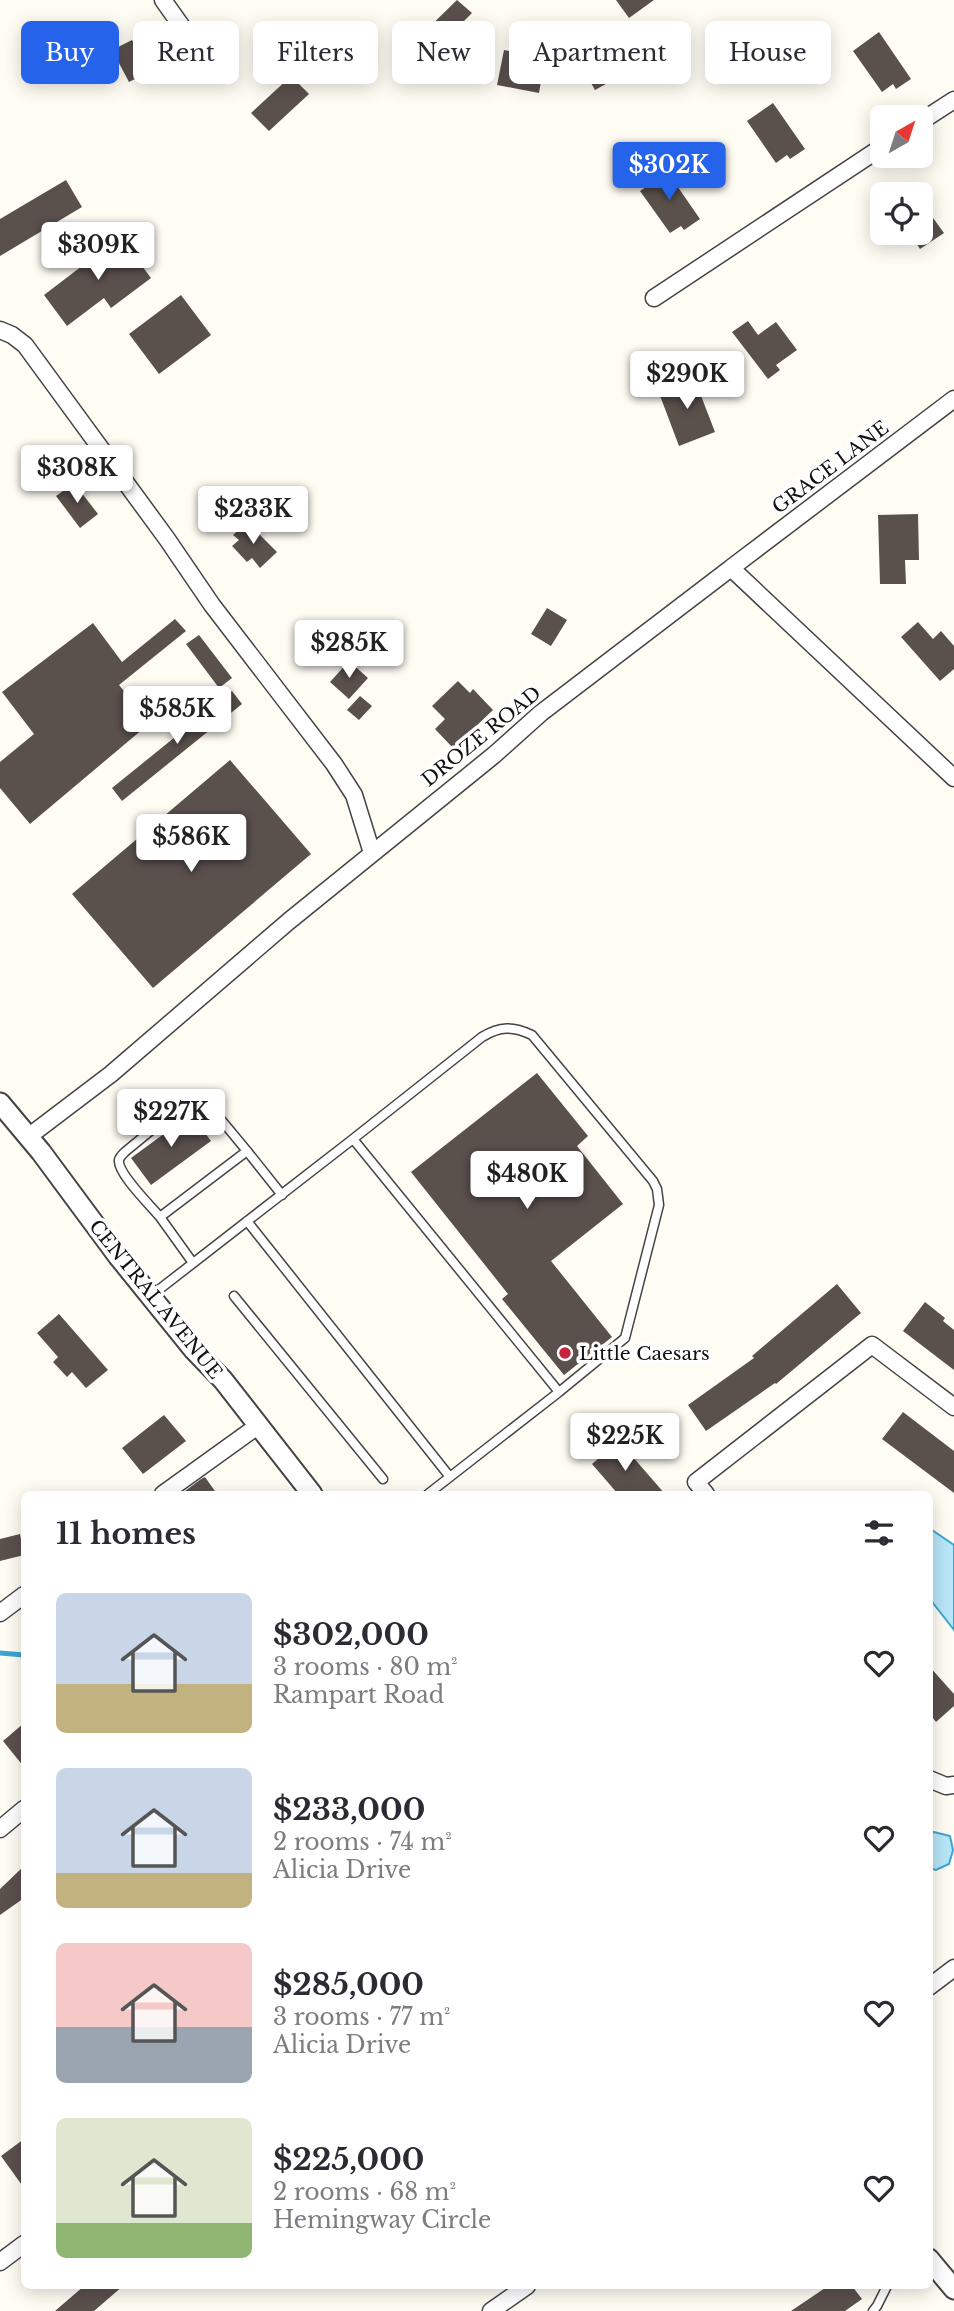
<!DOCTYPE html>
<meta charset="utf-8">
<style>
:root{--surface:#fff;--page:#f2f2f3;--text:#2b2b33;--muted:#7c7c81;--accent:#2563eb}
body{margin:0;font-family:"Libre Baskerville",serif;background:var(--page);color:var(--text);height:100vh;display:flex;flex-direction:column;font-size:26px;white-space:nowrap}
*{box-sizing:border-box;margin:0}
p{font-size:23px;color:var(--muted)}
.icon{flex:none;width:38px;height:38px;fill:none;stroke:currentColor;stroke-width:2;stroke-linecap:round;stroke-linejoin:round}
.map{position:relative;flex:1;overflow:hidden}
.details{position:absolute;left:21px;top:1491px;width:912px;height:798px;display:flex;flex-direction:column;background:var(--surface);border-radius:10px;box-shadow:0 4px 18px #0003}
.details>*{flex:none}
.top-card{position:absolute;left:21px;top:21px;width:914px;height:63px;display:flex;gap:14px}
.needle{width:46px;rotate:39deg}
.controls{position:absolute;left:870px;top:105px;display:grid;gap:14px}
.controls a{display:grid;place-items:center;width:63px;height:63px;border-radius:10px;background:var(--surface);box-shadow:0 4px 18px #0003;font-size:35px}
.price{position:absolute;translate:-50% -60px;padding:0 16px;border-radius:7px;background:#fff;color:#222;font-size:23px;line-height:46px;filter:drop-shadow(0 2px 4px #0008)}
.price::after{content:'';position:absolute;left:50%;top:42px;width:21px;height:16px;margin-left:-10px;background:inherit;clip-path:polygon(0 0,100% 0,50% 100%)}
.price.selected{background:var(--accent);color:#fff}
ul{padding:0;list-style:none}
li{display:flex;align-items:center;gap:21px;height:175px;padding:0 35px}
li span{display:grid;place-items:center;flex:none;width:196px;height:140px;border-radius:10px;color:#555}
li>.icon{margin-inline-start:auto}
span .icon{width:84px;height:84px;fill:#fffc;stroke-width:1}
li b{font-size:30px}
h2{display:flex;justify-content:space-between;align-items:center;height:84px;padding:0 35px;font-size:30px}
.pill{padding:0 24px;border-radius:10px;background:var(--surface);box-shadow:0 4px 18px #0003;font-size:24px;line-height:63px}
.pill.selected{background:var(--accent);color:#fff}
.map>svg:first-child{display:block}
</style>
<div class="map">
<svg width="954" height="2311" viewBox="0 0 954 2311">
<rect width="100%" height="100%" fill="#fffcf4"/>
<path fill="#b7e6f8" stroke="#3ca5d1" stroke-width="2" d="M929,1528L954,1545V1630L929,1598Z
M934,1832L950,1836L953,1850L949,1864L936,1870L929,1868V1834Z"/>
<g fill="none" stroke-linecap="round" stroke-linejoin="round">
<path stroke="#3ca5d1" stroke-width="5" d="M0,1653L24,1655"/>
</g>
<path fill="#5a504c" d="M457,0L472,13L459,26L474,40L447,67L418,38Z
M616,0H654L629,18Z
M598,25L621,65L608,72L613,80L595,90L568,42Z
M879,32L911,79L896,89L893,84L882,92L853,51Z
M132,40L149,72L129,82L112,50Z
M504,50L545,58L539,93L497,85Z
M291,76L309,94L269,131L251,113Z
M773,103L805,149L790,159L787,155L776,163L747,121Z
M664,167L700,219L684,230L681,226L670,233L640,191L655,181L652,175Z
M66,180L82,207L0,256V219Z
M920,200L944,233L920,249L910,233H920Z
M120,237L151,278L111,308L104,298L67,326L44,295Z
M181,295L211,335L159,374L129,334Z
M748,321L758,335L776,322L797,350L776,365L780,370L768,379L732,332Z
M693,375L715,432L679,446L659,393L675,387L673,383Z
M74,483L98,514L80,528L56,496Z
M918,514L919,560H905L906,584H880L878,515Z
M247,522L277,552L260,568L252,558L247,562L232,546L239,540L233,535Z
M547,608L567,620L551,646L531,634Z
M175,619L186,631L119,685L150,723L30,824L0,788V762L34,734L2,692L93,623L122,662Z
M918,622L933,639L941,631L954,646V669L940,681L901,637Z
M199,635L232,678L219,688L186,644Z
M349,661L368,678L349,699L330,682Z
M458,681L470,693L473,689L493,710L453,748L435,729L445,719L432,706Z
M232,691L242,704L122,801L112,788Z
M360,696L372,706L359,720L347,710Z
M230,760L311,854L153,988L72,894Z
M537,1073L588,1136L577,1146L623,1204L551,1261L612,1337L564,1375L502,1299L508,1294L411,1172Z
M191,1114L211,1141L151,1185L131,1158Z
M837,1284L861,1313L776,1384L775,1383L706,1431L688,1405L754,1358L752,1356Z
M925,1302L945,1318L943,1321L954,1330V1370L903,1331Z
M59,1314L108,1370L86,1388L72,1372L67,1377L53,1362L58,1357L37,1333Z
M903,1412L954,1451V1493L882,1439Z
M164,1415L186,1441L143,1474L122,1448Z
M619,1441L665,1494H618L592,1464Z
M205,1477L217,1494H181L201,1479Z
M20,1534L24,1555L0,1561V1539Z
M929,1666L954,1694V1706L936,1722L929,1713Z
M24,1723V1767L3,1741Z
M24,1866V1898L0,1915V1889Z
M24,2139V2188L1,2156Z
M84,2286H123L94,2311H55Z
M828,2286H852L862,2299L845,2311H791Z"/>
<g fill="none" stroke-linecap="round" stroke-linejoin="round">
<defs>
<path id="service" d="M353,1139L482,1037C500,1026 513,1026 532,1035L653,1181L657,1189L659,1205L625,1338L559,1392
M160,1217C151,1206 117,1173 119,1160C120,1156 123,1154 126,1151L182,1105C192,1100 198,1099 208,1104L247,1151
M247,1221L450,1477
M193,1263L160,1217L247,1151L282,1195
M152,1295L353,1139L559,1392L428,1494
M234,1296L383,1479
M873,2311L877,2306L887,2286"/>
<path id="minor" d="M163,0L190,38
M920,122L954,100
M654,298L882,147
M0,330L12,335L25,345L167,539L212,605L334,764L354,795L372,853
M731,568L954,399
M28,1137L111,1074L289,921L494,755L541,713L731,568L954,778
M163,1494L259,1425
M706,1494L696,1482L872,1345L954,1407
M0,1613L24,1595
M929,1779L946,1786L954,1785
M0,1829L24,1809
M929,1987L954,1968
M0,2262L24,2244
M491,2311L527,2286"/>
<path id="tertiary" d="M0,1103L41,1152L118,1256L194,1350L223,1380L312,1494
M929,2259L954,2289"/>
</defs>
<use href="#service" stroke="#444" stroke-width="11"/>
<use href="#minor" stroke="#444" stroke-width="19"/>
<use href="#tertiary" stroke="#444" stroke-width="23"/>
<use href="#service" stroke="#fff" stroke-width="8"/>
<use href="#minor" stroke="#fff" stroke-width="16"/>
<use href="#tertiary" stroke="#fff" stroke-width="19"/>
</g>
<circle fill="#c6233c" stroke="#fff" stroke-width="2.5" cx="565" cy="1353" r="7"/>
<g text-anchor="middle" stroke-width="7" stroke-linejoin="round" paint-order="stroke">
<g font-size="19" fill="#111" stroke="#fff">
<text transform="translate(830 467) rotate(-37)" y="7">GRACE LANE</text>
<text transform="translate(481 736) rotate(-39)" y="7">DROZE ROAD</text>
<text transform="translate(156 1299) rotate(51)" y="7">CENTRAL AVENUE</text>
</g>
<g font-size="19" fill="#111" stroke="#fff" text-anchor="start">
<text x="579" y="1360">Little Caesars</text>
</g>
</g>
</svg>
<div class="controls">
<a><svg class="needle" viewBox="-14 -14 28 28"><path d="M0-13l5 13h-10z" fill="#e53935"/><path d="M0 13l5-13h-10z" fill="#7c7c81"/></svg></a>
<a><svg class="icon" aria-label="locate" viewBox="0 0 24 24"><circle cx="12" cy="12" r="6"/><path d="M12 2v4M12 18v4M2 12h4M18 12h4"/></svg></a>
</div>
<b class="price selected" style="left:669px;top:202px">$302K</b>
<b class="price" style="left:98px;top:282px">$309K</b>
<b class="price" style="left:687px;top:411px">$290K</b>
<b class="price" style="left:77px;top:505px">$308K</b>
<b class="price" style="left:253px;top:546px">$233K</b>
<b class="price" style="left:349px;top:680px">$285K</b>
<b class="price" style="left:177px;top:746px">$585K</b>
<b class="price" style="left:191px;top:874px">$586K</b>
<b class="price" style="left:171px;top:1149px">$227K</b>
<b class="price" style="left:527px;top:1211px">$480K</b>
<b class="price" style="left:625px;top:1473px">$225K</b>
<div class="top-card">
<a class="pill selected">Buy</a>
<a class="pill">Rent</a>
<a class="pill">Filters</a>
<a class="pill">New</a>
<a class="pill">Apartment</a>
<a class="pill">House</a>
</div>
<section class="details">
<h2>11 homes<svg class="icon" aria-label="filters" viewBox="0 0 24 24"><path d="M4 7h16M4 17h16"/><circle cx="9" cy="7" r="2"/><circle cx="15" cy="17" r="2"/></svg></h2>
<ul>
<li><span style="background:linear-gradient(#c9d6e8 65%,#c2b280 0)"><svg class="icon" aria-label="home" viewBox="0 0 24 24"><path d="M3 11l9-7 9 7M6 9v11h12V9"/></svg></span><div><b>$302,000</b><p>3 rooms · 80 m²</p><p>Rampart Road</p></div><svg class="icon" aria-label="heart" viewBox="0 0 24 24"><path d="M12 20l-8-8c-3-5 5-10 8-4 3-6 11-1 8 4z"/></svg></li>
<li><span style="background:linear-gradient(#c9d6e8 75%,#c2b280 0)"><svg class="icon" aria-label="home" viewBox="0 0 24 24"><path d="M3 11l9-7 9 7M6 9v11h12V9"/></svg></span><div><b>$233,000</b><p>2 rooms · 74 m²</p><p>Alicia Drive</p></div><svg class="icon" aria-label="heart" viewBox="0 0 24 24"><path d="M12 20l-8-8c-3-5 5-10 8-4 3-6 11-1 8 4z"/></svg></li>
<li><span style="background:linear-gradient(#f6c9c9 60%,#9aa5b1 0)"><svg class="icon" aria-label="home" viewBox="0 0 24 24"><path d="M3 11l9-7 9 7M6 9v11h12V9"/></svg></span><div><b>$285,000</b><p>3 rooms · 77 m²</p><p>Alicia Drive</p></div><svg class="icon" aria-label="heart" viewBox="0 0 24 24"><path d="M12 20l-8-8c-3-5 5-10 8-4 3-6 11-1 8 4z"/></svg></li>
<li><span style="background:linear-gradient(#dfe7d0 75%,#8fb573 0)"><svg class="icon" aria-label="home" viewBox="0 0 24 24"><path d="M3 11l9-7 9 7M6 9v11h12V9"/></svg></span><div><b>$225,000</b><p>2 rooms · 68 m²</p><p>Hemingway Circle</p></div><svg class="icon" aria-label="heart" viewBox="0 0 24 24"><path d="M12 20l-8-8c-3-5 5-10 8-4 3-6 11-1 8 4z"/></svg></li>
</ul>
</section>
</div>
